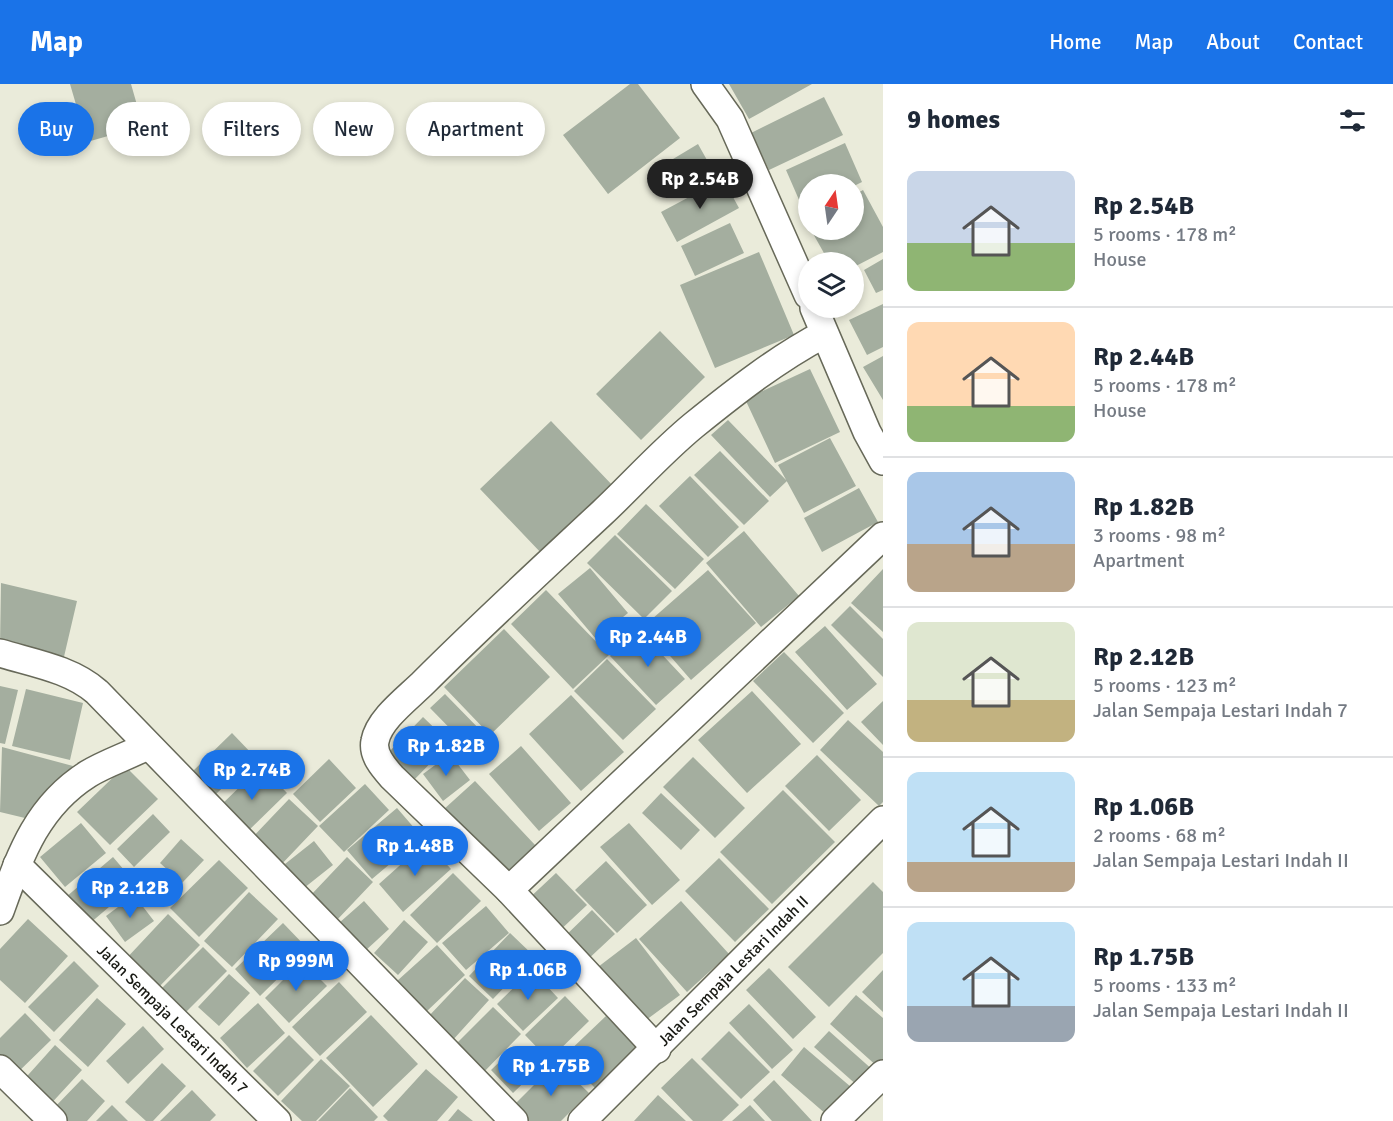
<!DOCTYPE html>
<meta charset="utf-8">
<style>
:root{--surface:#fff;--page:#f6f6f7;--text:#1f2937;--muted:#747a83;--line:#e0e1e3;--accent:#1a73e8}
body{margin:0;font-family:Signika,sans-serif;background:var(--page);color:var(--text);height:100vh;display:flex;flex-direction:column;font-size:22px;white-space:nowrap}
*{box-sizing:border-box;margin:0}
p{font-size:20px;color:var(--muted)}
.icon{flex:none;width:33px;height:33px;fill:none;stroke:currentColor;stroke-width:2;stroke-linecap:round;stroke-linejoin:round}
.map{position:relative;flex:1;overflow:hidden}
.side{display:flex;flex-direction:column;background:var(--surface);width:510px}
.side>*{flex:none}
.top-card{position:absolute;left:18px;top:18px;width:570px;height:54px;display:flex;gap:12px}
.needle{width:39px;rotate:13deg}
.fabs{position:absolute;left:798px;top:90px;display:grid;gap:12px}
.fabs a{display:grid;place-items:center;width:66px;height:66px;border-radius:50%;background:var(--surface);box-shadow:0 3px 9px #0003;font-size:30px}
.price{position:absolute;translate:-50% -51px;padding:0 14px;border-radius:21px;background:var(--accent);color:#fff;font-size:20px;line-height:39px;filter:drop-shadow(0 2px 3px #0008)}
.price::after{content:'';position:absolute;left:50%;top:36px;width:18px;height:14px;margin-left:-9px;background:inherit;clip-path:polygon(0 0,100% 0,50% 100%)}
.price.active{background:#222;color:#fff}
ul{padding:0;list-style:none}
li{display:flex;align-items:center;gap:18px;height:150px;padding:0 24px}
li+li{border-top:2px solid var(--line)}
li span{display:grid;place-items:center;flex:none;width:168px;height:120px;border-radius:12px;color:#555}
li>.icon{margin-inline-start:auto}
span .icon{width:72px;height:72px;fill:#fffc;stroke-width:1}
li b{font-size:26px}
h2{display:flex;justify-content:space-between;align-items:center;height:72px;padding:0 24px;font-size:26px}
.pill{padding:0 21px;border-radius:27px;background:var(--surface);box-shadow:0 3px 9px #0003;font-size:21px;line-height:54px}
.pill.active{background:var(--accent);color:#fff}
header{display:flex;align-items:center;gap:36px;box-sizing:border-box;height:84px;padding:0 30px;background:var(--accent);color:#fff}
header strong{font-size:28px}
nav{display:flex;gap:33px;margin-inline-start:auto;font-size:21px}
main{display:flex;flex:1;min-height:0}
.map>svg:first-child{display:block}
</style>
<header>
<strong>Map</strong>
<nav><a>Home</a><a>Map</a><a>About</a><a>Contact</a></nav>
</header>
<main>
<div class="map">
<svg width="883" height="1037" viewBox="0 0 883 1037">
<rect width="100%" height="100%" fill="#eaebda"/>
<path fill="#a4ae9f" d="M70,0H131L143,42L87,58Z
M630,0H638L680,54L608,110L563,51Z
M729,0H812L749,35Z
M824,13L843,51L769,86L751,49Z
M845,59L862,98L854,102L808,100V123L803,125L786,86Z
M698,60L712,85L673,108L658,84Z
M723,95L739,124L677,158L661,128Z
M863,106L883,143V168L854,183V178H829L811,146H854V111Z
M730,139L744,169L695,192L681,162Z
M759,168L794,251L715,284L680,201Z
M883,175V206L876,209L864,186Z
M883,220V263L867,271L849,236Z
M660,247L705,293L641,356L596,310Z
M883,272V316L863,283Z
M810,285L840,348L775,379L745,315Z
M728,336L787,397L770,413L711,351Z
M551,337L615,404L543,471L480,405Z
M830,354L856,402L804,429L778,381Z
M720,367L769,417L744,441L694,391Z
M690,392L739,443L708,473L659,422Z
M859,404L878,438L822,468L804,434Z
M646,420L704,475L675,505L617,450Z
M744,447L799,512L761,543L706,479Z
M615,451L672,507L644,535L587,479Z
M590,484L628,529L596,555L558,510Z
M883,485V548L851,519Z
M708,486L756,539L691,596L644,542Z
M1,499L77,517L63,577L0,562Z
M546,506L609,571L573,605L511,540Z
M850,522L883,555V593L831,541Z
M825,542L877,600L847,626L795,568Z
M504,545L550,593L490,651L444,603Z
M639,546L685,595L656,621L610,572Z
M784,568L844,629L813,659L753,597Z
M607,575L656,625L623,656L574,607Z
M0,602L18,606L5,660L0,659Z
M26,605L83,619L70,676L12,662Z
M752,607L801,660L747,709L698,656Z
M445,610L489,655L474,669L430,624Z
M571,611L624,668L581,707L529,650Z
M883,617V661L861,638Z
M423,633L450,659L412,698L385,672Z
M848,636L883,668V718L879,722L820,666Z
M232,649L255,673L216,710L193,687Z
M521,662L571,719L539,747L489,690Z
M2,663L73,682L25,734L0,728Z
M450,670L470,696L443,717L423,690Z
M817,671L861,716L829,747L785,702Z
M693,673L745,724L715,754L663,703Z
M329,675L356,704L320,738L293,710Z
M125,682L158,715L110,761L77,728Z
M261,682L287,709L244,751L217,725Z
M475,697L536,762L503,791L443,726Z
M365,700L389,726L344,768L319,742Z
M783,706L835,758L772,820L720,768Z
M661,709L700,746L681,766L642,729Z
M289,715L318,742L278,784L249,757Z
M397,724L422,753L372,795L347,766Z
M153,730L170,748L134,783L117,765Z
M81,739L106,769L65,803L40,773Z
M629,739L680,796L652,821L600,763Z
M181,755L204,776L182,799L160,779Z
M314,757L333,781L304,804L285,780Z
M426,758L451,785L403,828L379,800Z
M113,773L136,800L89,840L66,813Z
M347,773L373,798L336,837L310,812Z
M719,774L769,825L735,858L685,807Z
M219,776L248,804L199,853L170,824Z
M606,777L647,821L617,849L575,806Z
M453,789L481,817L437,859L410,831Z
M556,789L587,821L556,850L525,818Z
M873,798L883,808V869L829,923L788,883Z
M249,808L278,835L232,883L204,857Z
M134,811L154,837L125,858L106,832Z
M364,817L389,845L365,867L339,839Z
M681,817L729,870L687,908L639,855Z
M486,822L509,849L466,886L442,859Z
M592,826L615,850L584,879L561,856Z
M168,830L200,861L155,907L124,877Z
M28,835L68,872L25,919L0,896V865Z
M404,836L428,858L398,891L374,869Z
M283,839L308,865L260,912L235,885Z
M510,849L534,872L493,915L469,892Z
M636,854L680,911L642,939L598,883Z
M437,861L465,891L426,928L397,897Z
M203,863L227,887L183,931L159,907Z
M74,877L99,902L54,948L28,923Z
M302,877L327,902L289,939L265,914Z
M769,884L816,933L793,955L746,906Z
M532,886L558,914L523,947L497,920Z
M883,886V928L862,908Z
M229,890L250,909L219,942L198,923Z
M465,894L489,916L452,957L427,934Z
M339,898L367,928L320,972L292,943Z
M856,911L883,934V979L879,984L830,940Z
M565,912L589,937L549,976L525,951Z
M97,914L126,940L88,983L59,956Z
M258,919L285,949L247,984L220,954Z
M749,920L793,966L772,985L729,939Z
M493,923L521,950L480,992L452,964Z
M25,929L51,956L12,994L0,982V954Z
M371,931L418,980L373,1023L326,974Z
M606,932L638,964L596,1005L564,972Z
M143,942L164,965L128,1000L106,977Z
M729,947L770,988L741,1015L701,975Z
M829,947L874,987L859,1003L814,963Z
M289,951L314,976L278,1012L253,987Z
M55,961L82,986L47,1024L20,1000Z
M516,962L538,985L513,1009L491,986Z
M804,963L851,1003L827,1031L781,991Z
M692,974L739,1021L722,1037H693L661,1004Z
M321,975L350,1002L316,1037H302L281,1017Z
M557,978L589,1009L561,1037H524L511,1024Z
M162,979L186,1002L153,1037H146L125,1018Z
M426,985L458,1013L437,1037H388L383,1032Z
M82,995L105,1017L87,1037H64L52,1026Z
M774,996L812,1037H772L753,1016Z
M350,1004L378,1033L374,1037H318Z
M192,1006L216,1031L210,1037H160Z
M658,1011L686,1037H634Z
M112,1021L128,1037H96Z
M750,1021L765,1037H732Z
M458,1025L473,1037H448Z"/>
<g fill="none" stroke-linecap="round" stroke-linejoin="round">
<defs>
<g id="minor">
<path d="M705,0L730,35L808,211"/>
<path d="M814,224L867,348L883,377"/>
<path d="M0,569C33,579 71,585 97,608L514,1037"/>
<path id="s1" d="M17,781L277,1037"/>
<path d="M509,806L883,452"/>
<path d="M0,827C20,772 36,723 88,690C106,679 128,672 147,662"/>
<path d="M657,965L509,806L392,693C384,684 372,671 375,657C379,635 408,614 424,598C482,540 542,485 602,429C633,400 661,368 694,341C736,307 777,275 824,250"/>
<path d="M0,985L53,1037"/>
<path id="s2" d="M582,1037L883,736"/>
<path d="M835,1037L883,990"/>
</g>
</defs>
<use href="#minor" stroke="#676959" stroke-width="30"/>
<use href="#minor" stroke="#fff" stroke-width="27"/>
</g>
<g text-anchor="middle" stroke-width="4.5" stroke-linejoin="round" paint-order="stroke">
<g font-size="16" fill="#181913" stroke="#fff">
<text dy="6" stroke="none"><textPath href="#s2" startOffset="213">Jalan Sempaja Lestari Indah II</textPath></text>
<text dy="6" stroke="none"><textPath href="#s1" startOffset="219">Jalan Sempaja Lestari Indah 7</textPath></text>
</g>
</g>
</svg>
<div class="fabs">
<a><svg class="needle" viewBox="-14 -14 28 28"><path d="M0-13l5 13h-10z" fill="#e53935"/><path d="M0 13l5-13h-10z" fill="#747a83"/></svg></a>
<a><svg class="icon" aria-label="layers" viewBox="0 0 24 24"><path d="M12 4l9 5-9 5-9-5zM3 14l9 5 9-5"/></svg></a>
</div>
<b class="price active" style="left:700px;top:126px">Rp 2.54B</b>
<b class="price" style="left:648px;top:584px">Rp 2.44B</b>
<b class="price" style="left:446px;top:693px">Rp 1.82B</b>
<b class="price" style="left:252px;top:717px">Rp 2.74B</b>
<b class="price" style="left:415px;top:793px">Rp 1.48B</b>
<b class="price" style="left:130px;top:835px">Rp 2.12B</b>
<b class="price" style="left:296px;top:908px">Rp 999M</b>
<b class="price" style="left:528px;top:917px">Rp 1.06B</b>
<b class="price" style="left:551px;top:1013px">Rp 1.75B</b>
<div class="top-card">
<a class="pill active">Buy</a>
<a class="pill">Rent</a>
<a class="pill">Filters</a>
<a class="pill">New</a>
<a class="pill">Apartment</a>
</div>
</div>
<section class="side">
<h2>9 homes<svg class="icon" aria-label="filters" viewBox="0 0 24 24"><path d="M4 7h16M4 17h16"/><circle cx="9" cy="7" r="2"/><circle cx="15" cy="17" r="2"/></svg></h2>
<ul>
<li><span style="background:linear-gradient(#c9d6e8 60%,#8fb573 0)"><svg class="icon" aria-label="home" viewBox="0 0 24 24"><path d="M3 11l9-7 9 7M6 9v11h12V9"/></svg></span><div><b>Rp 2.54B</b><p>5 rooms · 178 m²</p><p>House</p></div></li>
<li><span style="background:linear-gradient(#ffd9b3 70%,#8fb573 0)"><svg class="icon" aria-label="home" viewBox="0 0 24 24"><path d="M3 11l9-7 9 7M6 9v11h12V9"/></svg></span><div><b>Rp 2.44B</b><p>5 rooms · 178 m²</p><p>House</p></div></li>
<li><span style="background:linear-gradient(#a9c7e8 60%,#b9a48a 0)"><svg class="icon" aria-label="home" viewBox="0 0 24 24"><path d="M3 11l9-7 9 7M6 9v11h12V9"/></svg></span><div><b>Rp 1.82B</b><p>3 rooms · 98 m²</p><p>Apartment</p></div></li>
<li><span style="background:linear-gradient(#dfe7d0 65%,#c2b280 0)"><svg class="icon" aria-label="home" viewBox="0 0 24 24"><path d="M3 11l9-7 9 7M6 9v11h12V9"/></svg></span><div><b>Rp 2.12B</b><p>5 rooms · 123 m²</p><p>Jalan Sempaja Lestari Indah 7</p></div></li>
<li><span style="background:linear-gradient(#bfe0f5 75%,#b9a48a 0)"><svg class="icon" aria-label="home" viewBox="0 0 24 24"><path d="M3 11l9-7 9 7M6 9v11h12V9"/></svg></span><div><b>Rp 1.06B</b><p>2 rooms · 68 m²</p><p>Jalan Sempaja Lestari Indah II</p></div></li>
<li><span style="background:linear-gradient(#bfe0f5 70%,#9aa5b1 0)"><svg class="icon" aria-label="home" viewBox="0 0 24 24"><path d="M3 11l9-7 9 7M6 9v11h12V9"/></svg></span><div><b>Rp 1.75B</b><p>5 rooms · 133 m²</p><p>Jalan Sempaja Lestari Indah II</p></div></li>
</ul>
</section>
</main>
